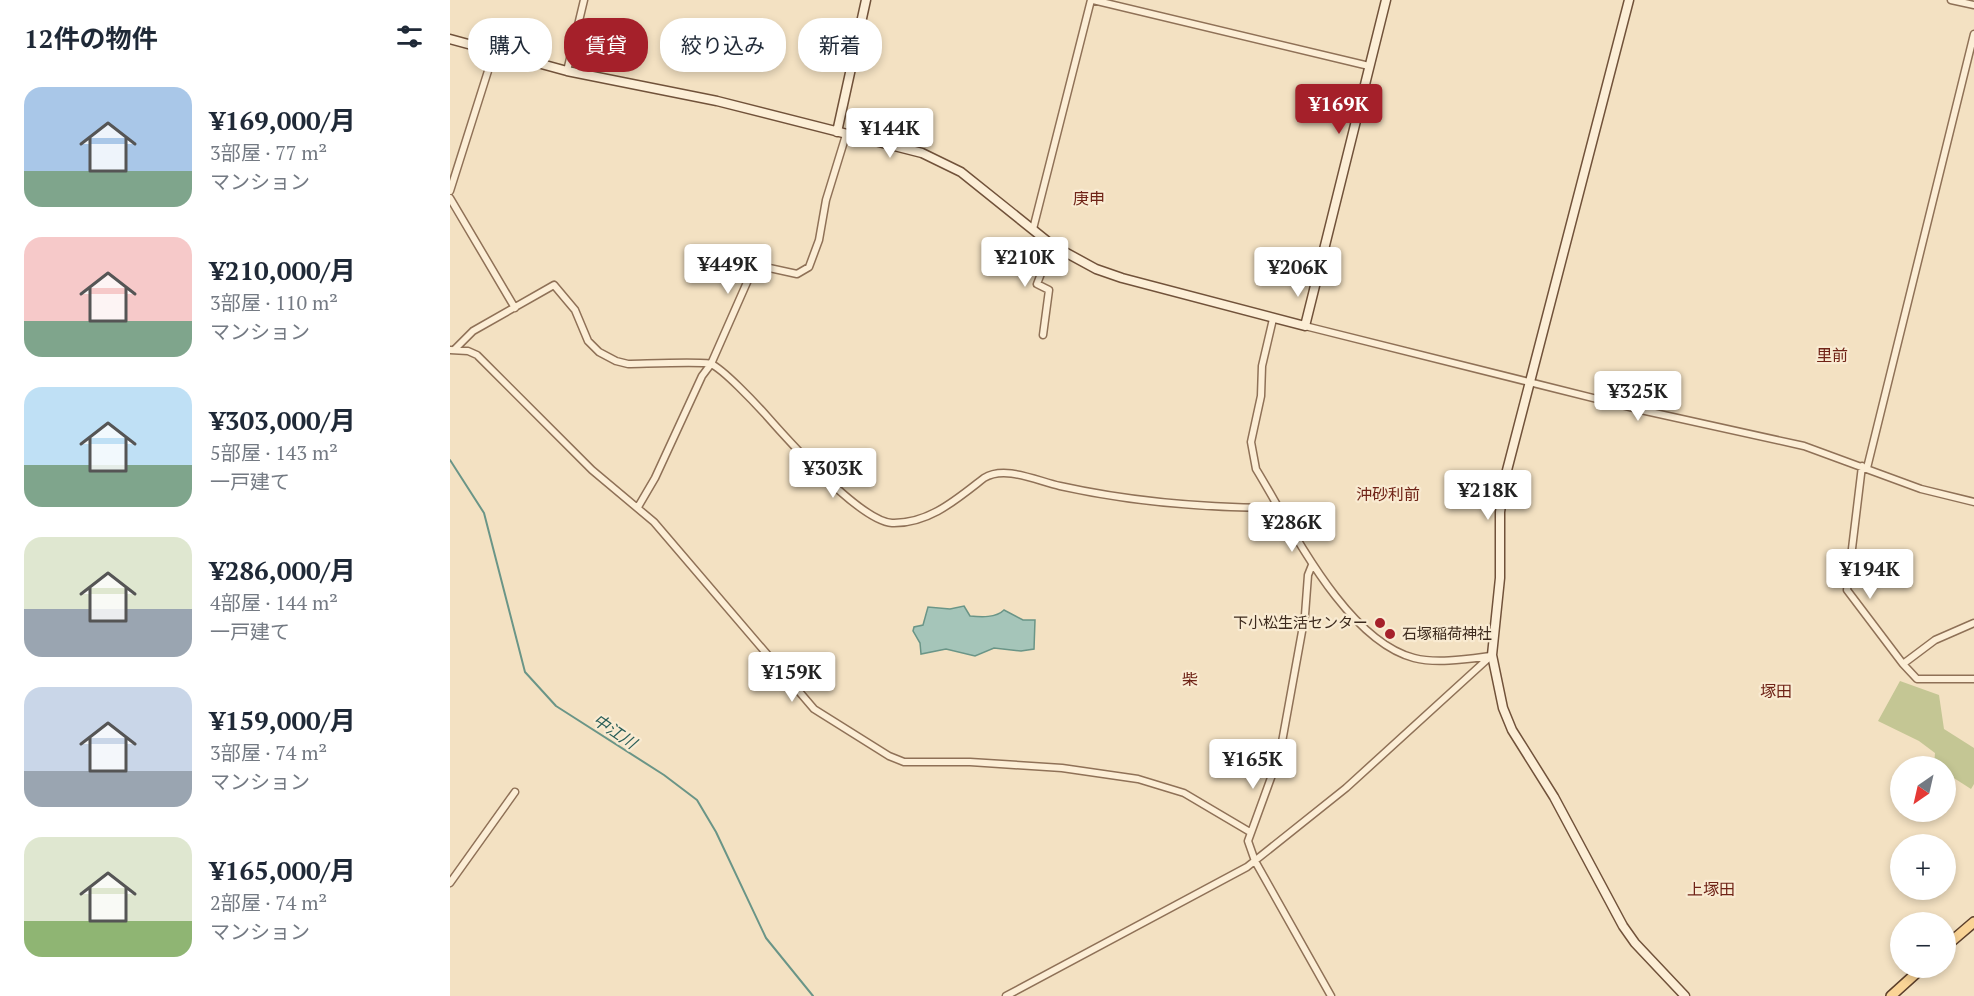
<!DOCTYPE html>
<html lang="ja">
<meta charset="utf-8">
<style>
:root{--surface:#fff;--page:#f2f2f3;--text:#1f2937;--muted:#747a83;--accent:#a5202a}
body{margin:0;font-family:"PT Serif","Noto Sans JP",serif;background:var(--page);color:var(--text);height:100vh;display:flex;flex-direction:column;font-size:22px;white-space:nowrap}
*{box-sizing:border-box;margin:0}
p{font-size:20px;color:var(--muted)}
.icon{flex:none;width:33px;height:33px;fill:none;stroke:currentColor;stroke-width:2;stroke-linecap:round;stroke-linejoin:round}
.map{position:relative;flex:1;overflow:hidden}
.side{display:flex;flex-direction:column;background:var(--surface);width:450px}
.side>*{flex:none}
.hud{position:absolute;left:18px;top:18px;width:570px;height:54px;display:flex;gap:12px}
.needle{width:39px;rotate:214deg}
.fabs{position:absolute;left:1440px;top:756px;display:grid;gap:12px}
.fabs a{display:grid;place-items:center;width:66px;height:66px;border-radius:50%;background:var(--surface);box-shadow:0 3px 9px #0003;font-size:30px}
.price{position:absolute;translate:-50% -51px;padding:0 14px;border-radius:6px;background:#fff;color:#222;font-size:20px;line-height:39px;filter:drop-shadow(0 2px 3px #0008)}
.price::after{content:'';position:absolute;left:50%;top:36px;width:18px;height:14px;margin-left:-9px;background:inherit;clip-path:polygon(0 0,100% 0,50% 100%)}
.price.selected{background:var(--accent);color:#fff}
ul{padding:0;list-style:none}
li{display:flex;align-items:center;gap:18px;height:150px;padding:0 24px}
li span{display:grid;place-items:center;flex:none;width:168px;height:120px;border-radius:18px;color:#555}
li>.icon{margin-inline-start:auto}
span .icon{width:72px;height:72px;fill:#fffc;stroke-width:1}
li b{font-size:26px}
h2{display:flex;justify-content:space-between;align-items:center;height:72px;padding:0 24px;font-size:26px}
.pill{padding:0 21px;border-radius:24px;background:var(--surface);box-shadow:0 3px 9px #0003;font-size:21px;line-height:54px}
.pill.selected{background:var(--accent);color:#fff}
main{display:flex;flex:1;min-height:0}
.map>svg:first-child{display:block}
</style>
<main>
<section class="side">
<h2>12件の物件<svg class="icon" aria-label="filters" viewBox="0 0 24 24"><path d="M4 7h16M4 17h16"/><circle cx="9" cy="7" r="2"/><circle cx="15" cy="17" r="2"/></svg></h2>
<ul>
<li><span style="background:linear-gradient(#a9c7e8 70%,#7fa58c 0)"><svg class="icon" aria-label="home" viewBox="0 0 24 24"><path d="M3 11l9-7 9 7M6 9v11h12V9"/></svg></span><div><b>¥169,000/月</b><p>3部屋 · 77 m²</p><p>マンション</p></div></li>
<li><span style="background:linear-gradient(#f6c9c9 70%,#7fa58c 0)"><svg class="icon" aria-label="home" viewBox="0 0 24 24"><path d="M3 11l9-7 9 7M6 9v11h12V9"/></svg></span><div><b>¥210,000/月</b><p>3部屋 · 110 m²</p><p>マンション</p></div></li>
<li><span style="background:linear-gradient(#bfe0f5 65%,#7fa58c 0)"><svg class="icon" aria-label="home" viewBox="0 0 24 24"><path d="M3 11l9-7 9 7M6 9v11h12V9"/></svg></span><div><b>¥303,000/月</b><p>5部屋 · 143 m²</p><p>一戸建て</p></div></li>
<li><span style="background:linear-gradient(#dfe7d0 60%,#9aa5b1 0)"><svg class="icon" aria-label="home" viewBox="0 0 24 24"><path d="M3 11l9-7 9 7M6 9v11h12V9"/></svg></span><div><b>¥286,000/月</b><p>4部屋 · 144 m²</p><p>一戸建て</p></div></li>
<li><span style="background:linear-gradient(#c9d6e8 70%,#9aa5b1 0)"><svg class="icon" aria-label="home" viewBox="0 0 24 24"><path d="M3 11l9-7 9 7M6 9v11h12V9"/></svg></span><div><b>¥159,000/月</b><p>3部屋 · 74 m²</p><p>マンション</p></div></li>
<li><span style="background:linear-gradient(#dfe7d0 70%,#8fb573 0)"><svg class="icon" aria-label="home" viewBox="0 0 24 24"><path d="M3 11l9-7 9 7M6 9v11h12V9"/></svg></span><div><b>¥165,000/月</b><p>2部屋 · 74 m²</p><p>マンション</p></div></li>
</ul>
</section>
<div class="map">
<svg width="1524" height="996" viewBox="0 0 1524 996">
<rect width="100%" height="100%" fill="#f3e1c2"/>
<path fill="#c4c694" d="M1450,681L1489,695L1494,729L1524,748V784L1521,789L1496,773V766H1484L1485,753L1469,741L1428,721Z"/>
<path fill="#a5c5b9" stroke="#6a9587" stroke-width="1.5" d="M514,606L520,616C531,617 546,618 554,610L573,620H585L584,649L571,651L544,648L525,656L496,649L471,654L470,643L463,631L464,627L473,625L478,607L500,609Z"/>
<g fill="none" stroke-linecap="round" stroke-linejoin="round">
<path stroke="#6a9587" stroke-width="2" d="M0,460L34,513L75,672L106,706L214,775L247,800L266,832L316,938L363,996"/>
<defs>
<path id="street" d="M643,0L919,66
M1501,0L1524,5
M117,71L134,0
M0,191L44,52
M0,198L65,308
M583,229L641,0
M823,319L812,366L811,396L801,442L806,469C841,526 895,640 964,658C987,664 1018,659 1041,656
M855,326L1191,410L1354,446L1471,489L1524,502
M593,335L599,290L587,284L602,245
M0,350L18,351L27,355L142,470L204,522L364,709L439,756L454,762H520L612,768L688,779L734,793L800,832
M4,350L23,331L104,285L125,310L138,341L149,352L166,361L178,364C192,364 252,361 261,364C273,369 305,403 315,414C337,439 410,521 442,523C479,524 507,499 534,478C555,465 587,481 610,486C682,502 756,508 830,508
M1412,466L1397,590L1453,664L1467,679H1524
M1417,468L1524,34
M188,507L205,478L252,376L261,364L302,271L310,266L347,274L359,267L369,240L376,200L396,135
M862,565L858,575L855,615L830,753L798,841L805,861L881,996
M1453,664L1485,640L1524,623
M0,883L65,792
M556,996L797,867L896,788L1042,655"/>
<path id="secondary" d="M1179,0L1055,478L1050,512V578L1042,655L1053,708L1062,730L1104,797L1173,926L1185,943L1235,996
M0,39L117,71L267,101L472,153L511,172L602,245L646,269L672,278L855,326L936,0
M387,132L416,0"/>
<path id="primary" d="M1496,946L1524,922
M1441,996L1472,968"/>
</defs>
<use href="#street" stroke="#8f7157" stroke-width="9"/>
<use href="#secondary" stroke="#71523a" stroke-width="11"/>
<use href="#primary" stroke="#5c3f2b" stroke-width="12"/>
<use href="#street" stroke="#fceed6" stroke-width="6"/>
<use href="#secondary" stroke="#fceed6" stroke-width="8"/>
<use href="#primary" stroke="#fad496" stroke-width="9"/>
</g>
<g fill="#a5202a" stroke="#f9ebd2" stroke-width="2">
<circle cx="930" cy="623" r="6"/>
<circle cx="940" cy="634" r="6"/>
</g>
<g text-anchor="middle" stroke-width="4.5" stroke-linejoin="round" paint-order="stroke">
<g font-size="15" fill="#3d2a1d" stroke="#f9ebd2" text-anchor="end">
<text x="918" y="628">下小松生活センター</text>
<text x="952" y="639" text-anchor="start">石塚稲荷神社</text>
</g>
<g font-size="16" fill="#6f2317" stroke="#f9ebd2">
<text x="639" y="204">庚申</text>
<text x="1382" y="361">里前</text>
<text x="938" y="500">沖砂利前</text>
<text x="740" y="685">柴</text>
<text x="1326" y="697">塚田</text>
<text x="1261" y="895">上塚田</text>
</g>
<g font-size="16" font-style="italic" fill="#2a5e58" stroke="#f9ebd2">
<text transform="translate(165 731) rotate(34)" y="6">中江川</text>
</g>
</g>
</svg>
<div class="fabs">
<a><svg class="needle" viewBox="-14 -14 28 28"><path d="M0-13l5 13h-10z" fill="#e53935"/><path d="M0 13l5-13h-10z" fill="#747a83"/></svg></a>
<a>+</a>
<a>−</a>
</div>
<b class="price selected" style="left:889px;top:135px">¥169K</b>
<b class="price" style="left:440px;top:159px">¥144K</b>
<b class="price" style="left:575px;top:288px">¥210K</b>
<b class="price" style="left:278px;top:295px">¥449K</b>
<b class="price" style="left:848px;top:298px">¥206K</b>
<b class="price" style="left:1188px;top:422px">¥325K</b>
<b class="price" style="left:383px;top:499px">¥303K</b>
<b class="price" style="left:1038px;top:521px">¥218K</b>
<b class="price" style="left:842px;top:553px">¥286K</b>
<b class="price" style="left:1420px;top:600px">¥194K</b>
<b class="price" style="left:342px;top:703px">¥159K</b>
<b class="price" style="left:803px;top:790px">¥165K</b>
<div class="hud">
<a class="pill">購入</a>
<a class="pill selected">賃貸</a>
<a class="pill">絞り込み</a>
<a class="pill">新着</a>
</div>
</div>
</main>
